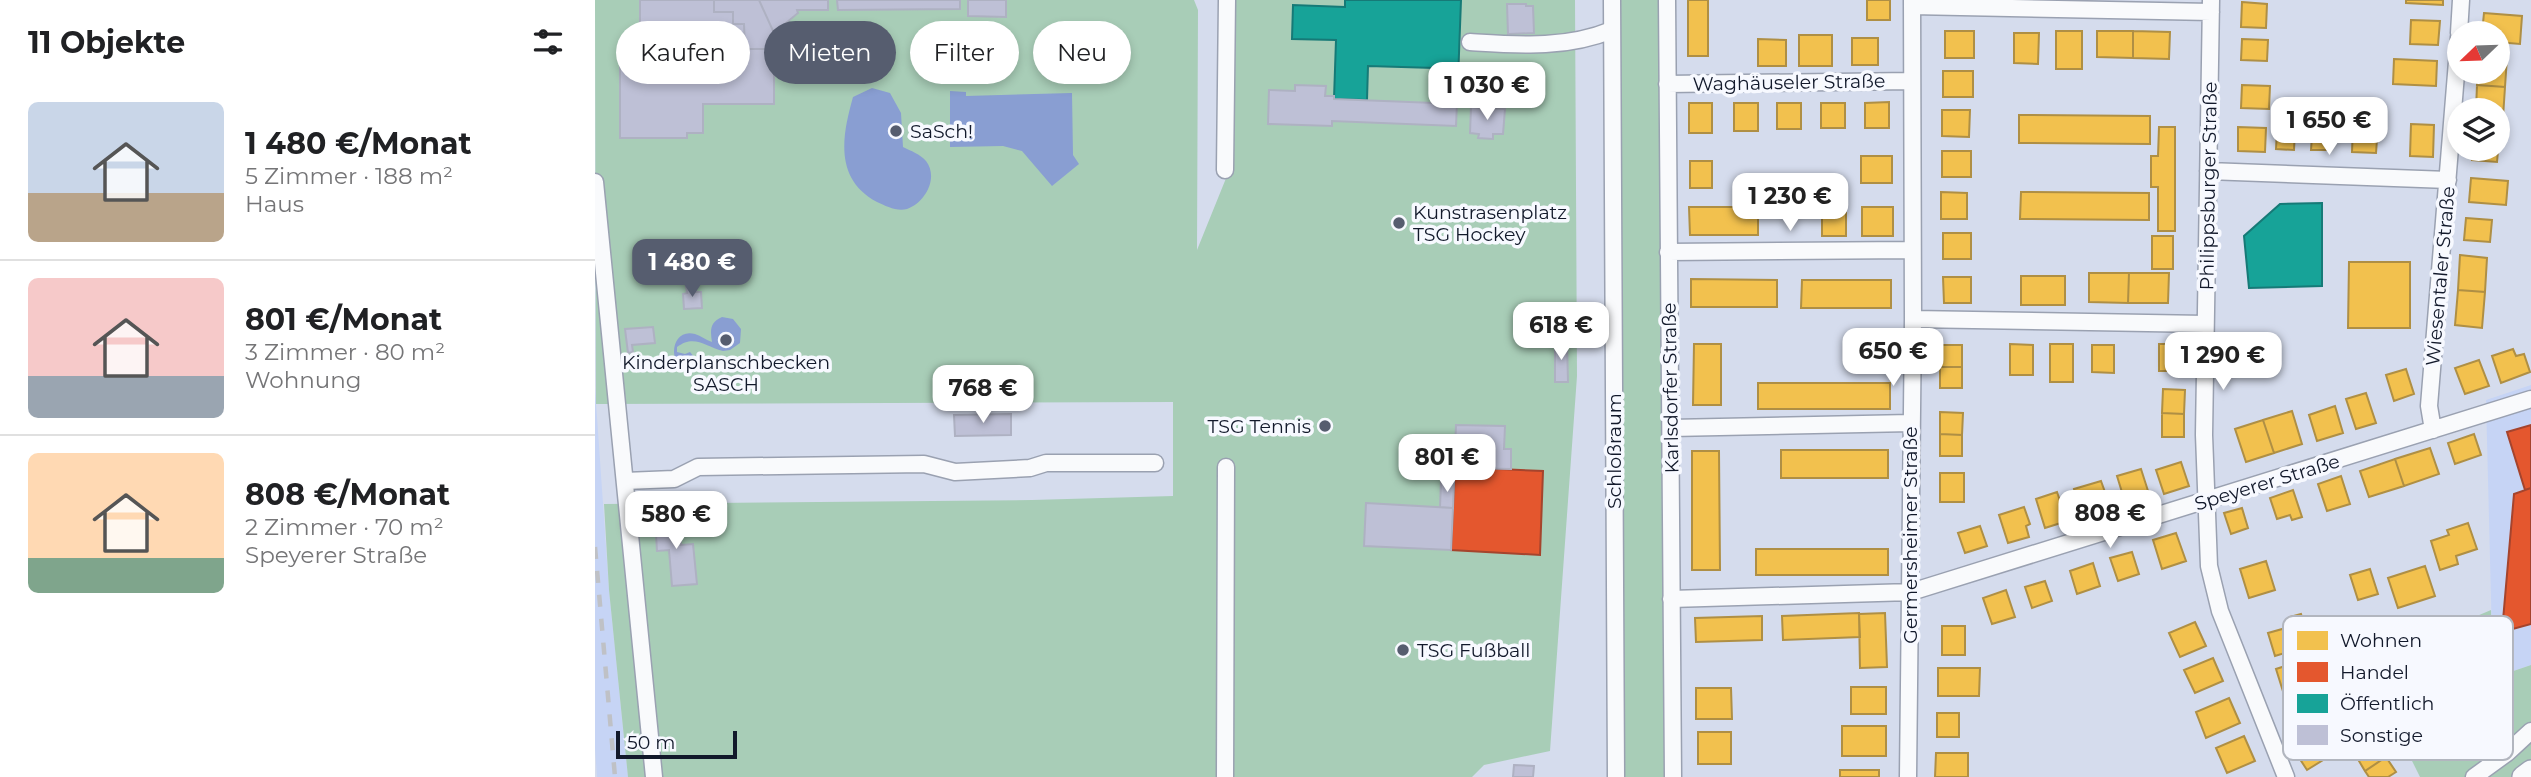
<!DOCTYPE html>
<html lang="de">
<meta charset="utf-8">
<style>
:root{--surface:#fff;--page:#f2f2f2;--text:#202124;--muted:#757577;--line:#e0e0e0;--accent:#565d6f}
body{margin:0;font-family:Montserrat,sans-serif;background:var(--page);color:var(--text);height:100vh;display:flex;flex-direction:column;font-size:26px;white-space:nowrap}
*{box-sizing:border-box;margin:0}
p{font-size:23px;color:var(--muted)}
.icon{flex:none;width:38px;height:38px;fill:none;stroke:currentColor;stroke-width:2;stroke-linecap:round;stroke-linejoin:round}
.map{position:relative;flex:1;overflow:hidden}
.sheet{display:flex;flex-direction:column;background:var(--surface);width:595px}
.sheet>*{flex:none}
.guide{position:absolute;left:21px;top:21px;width:665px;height:63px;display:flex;gap:14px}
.needle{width:46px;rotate:247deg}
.controls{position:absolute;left:1852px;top:21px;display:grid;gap:14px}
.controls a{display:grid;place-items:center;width:63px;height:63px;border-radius:50%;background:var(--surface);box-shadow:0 4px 10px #0003;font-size:35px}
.scale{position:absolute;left:21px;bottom:18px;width:121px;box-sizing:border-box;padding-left:7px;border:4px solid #12192b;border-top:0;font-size:19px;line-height:24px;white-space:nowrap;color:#12192b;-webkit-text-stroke:5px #f7f9ff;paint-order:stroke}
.price{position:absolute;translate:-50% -60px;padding:0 16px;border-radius:14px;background:#fff;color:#222;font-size:23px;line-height:46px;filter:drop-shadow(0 2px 4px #0008)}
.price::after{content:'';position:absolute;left:50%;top:42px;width:21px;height:16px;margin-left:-10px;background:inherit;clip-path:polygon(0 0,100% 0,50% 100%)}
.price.current{background:var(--accent);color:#fff}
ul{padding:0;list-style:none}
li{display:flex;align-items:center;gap:21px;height:175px;padding:0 28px}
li+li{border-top:2px solid var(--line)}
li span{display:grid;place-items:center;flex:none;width:196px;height:140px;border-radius:10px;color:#555}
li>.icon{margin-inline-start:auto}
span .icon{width:84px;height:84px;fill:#fffc;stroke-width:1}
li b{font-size:30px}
h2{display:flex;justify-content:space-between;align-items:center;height:84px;padding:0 28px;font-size:30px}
.tag{padding:0 24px;border-radius:32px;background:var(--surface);box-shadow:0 4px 10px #0003;font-size:24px;line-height:63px}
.tag.current{background:var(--accent);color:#fff}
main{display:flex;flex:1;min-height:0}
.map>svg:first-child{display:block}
</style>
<main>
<section class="sheet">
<h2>11 Objekte<svg class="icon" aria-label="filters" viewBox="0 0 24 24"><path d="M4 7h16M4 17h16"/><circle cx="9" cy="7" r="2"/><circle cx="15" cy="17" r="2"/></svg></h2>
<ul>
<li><span style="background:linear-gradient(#c9d6e8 65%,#b9a48a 0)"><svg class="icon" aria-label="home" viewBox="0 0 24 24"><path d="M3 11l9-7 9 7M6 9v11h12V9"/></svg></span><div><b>1 480 €/Monat</b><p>5 Zimmer · 188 m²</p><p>Haus</p></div></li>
<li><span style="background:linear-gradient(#f6c9c9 70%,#9aa5b1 0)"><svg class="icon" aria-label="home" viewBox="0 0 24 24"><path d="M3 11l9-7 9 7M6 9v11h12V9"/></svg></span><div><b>801 €/Monat</b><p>3 Zimmer · 80 m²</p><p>Wohnung</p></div></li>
<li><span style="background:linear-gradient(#ffd9b3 75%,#7fa58c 0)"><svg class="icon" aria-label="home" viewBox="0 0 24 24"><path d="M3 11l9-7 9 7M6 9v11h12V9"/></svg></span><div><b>808 €/Monat</b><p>2 Zimmer · 70 m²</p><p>Speyerer Straße</p></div></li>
</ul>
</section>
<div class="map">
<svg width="1936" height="777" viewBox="0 0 1936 777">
<rect width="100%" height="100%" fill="#d5dced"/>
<path fill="#c6d4f5" d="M1936,385V665L1898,678L1891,400Z
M0,388L14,590L33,777H2L0,748Z"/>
<path fill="#a8cdb7" d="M0,0H599L603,10L602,250L638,161L641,0H980L982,376L955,751L889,765L877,777H33L14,590L9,504L437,500L578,496V402L1,404Z
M1023,0H1064L1071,777H1027Z
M1896,610L1898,678L1936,665V771L1928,777H1825L1769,664Z"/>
<path fill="#899ed2" d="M277,88L295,93L306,113L308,147C316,151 325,154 331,161C344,178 330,203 312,209C302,212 291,206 282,202C239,179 247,136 258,97Z
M355,91L371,92V96L477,93L478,155L484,164L457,186L427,151L408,146L355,147Z
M127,317L138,319L146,329L145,343L135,350L128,351C110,346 99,334 82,347V352L90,354L95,352L100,358L97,364L89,365L81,361C75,347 83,329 100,334C106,336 111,340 117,342C115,330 115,322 127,317Z"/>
<path fill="#f2c14e" stroke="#af8f44" stroke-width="2" d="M1093,0H1113V56H1093Z
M1272,0H1295V20H1272Z
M1811,0H1848V5L1811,3Z
M1647,2L1672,4L1671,28L1646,27Z
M1889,13L1927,16L1925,44L1902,42V33H1887Z
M1816,20L1845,21L1843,45L1815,44Z
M1350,31H1379V58H1350Z
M1461,31H1487V69H1461Z
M1502,31H1538V58L1502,57Z
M1538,31L1575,32L1574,59L1538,58Z
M1419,33H1444L1443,64L1419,63Z
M1204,35H1237V66H1204Z
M1257,38H1283V65H1257Z
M1163,39L1191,40V66H1163Z
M1647,39L1673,40L1672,61L1646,60Z
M1902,56L1912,57L1910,87L1882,85L1883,72H1902Z
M1799,59L1842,61L1841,86L1798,84Z
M1348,71H1378V97H1348Z
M1647,85L1675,86L1674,109L1646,108Z
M1882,85L1910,87L1908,117L1902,116V110H1881Z
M1294,102V128H1270V103Z
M1094,103H1117V133H1094Z
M1139,103H1163V131H1139Z
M1182,103H1206V129H1182Z
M1226,103H1250V128H1226Z
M1347,110H1375L1374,137L1347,136Z
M1424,115L1555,116V144L1424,143Z
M1718,122H1737L1736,150H1716Z
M1816,124L1839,125L1838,157L1815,156Z
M1758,125L1783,126L1781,153L1757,152Z
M1564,127H1580V231H1563V187H1556V156H1563Z
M1643,127L1671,128L1670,152L1643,151Z
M1682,130H1700L1699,150L1681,149Z
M1902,139L1904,140L1902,162L1877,160L1878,149H1902Z
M1347,151H1376V177H1347Z
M1266,156H1297V183H1266Z
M1095,161H1117V188H1095Z
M1876,178L1913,181L1911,205L1874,202Z
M1182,184H1206V211H1182Z
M1346,192L1372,193V219H1346Z
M1426,192L1554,193V220L1425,219Z
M1094,207H1163V235H1095Z
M1267,207H1298V236H1267Z
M1227,213H1251V236H1227Z
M1871,218L1897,220L1895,242L1869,240Z
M1348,233H1376V259H1348Z
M1557,236H1578V269H1557Z
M1865,255L1892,258L1890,292L1863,290Z
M1754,262H1815V328H1753Z
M1494,273H1534L1533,303L1494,302Z
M1534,273H1574L1573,303H1533Z
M1426,276H1470V305H1426Z
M1348,277H1376V303H1349Z
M1096,279L1182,280V307H1096Z
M1207,280H1296V308H1206Z
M1863,290L1890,292L1887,328L1860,325Z
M1647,339H1679L1680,374H1647Z
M1099,344H1126V405H1098Z
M1415,344L1438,345V375H1415Z
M1455,344H1478V382H1455Z
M1564,344H1587V371H1564Z
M1345,345H1367V367H1345Z
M1497,345H1519V373L1497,372Z
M1918,349L1921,356L1929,354L1935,372L1906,383L1897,356Z
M1884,360L1894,386L1870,394L1860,368Z
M1345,367H1367V388H1345Z
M1811,369L1819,394L1799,401L1791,375Z
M1163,383H1295V409H1163Z
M1568,389L1590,390L1589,414L1567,413Z
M1771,393L1781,423L1761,429L1751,399Z
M1740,406L1748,433L1722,441L1714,415Z
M1697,411L1707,444L1679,453L1668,420Z
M1345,412L1368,413L1367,435L1345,434Z
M1567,413L1589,414V437H1567Z
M1668,420L1679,453L1651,462L1640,429Z
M1345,434L1367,435V456H1345Z
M1879,434L1886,455L1860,464L1853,443Z
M1835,448L1844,474L1809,486L1800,459Z
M1186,450H1293V478H1186Z
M1097,451H1124L1125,570H1097Z
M1800,459L1809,486L1774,497L1765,471Z
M1586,462L1594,486L1569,494L1561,470Z
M1546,469L1554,494L1530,502L1522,476Z
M1345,473H1369V502H1345Z
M1746,476L1755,504L1732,511L1723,484Z
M1506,481L1515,506L1507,509L1508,512L1488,519L1479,489Z
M1698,490L1707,517L1697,520L1695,515L1682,519L1675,498Z
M1462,492L1472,521L1450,528L1441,499Z
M1429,507L1435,524L1431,526L1434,537L1413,543L1404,515Z
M1647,508L1653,528L1636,534L1629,513Z
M1873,523L1882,549L1861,556L1863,564L1845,570L1836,541L1854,535L1852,530Z
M1385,526L1392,546L1370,553L1363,533Z
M1581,533L1591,561L1567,569L1558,540Z
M1161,549H1293V575H1161Z
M1537,552L1544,574L1523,581L1515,558Z
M1671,561L1680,590L1654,598L1645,569Z
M1498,563L1505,586L1482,594L1475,571Z
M1830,566L1840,596L1803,608L1793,578Z
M1775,569L1783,594L1763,600L1755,575Z
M1450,581L1457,601L1437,608L1430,587Z
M1411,590L1420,617L1397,624L1388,598Z
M1264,613L1265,637L1188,640L1187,616Z
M1290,613L1292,667L1265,668L1264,614Z
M1706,614L1716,645L1680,656L1673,633L1698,626L1695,617Z
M1167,616V640L1101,642L1100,618Z
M1600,622L1611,646L1585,657L1574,633Z
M1347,626H1370V655H1347Z
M1618,658L1628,681L1600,693L1589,670Z
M1709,660L1719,692L1691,701L1681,669Z
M1343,668H1385L1384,696H1343Z
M1256,687H1291V714H1256Z
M1101,688H1136L1137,719H1101Z
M1634,698L1645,723L1611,738L1601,712Z
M1342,713H1364V737H1342Z
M1247,726H1291V756H1247Z
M1103,732H1136V764H1103Z
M1730,735L1741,752L1712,770L1701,753Z
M1649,736L1660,761L1632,773L1621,748Z
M1782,742L1791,757L1770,771L1761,756Z
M1341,753H1373V777H1340Z
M1791,757L1801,772L1793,777H1774L1770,771Z
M1245,770H1284V777H1245Z"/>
<path fill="#e4572e" stroke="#a5442d" stroke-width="2" d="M1936,425V488L1930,490L1912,432Z
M860,467L948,471L945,555L856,550Z
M1936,488V624L1907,632L1919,494Z"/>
<path fill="#17a398" stroke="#167a77" stroke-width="2" d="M750,0H866L863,80L840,79V68L773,66L772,100L739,99L741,40L697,39L698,5L750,7Z
M1727,203V286L1654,288L1649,236L1685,204Z"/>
<path fill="#bec0d6" stroke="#aeb1c2" stroke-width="2" d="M45,0H119V12H138V24H149L150,49H179V104H108V133H92V138H25V56H45Z
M119,0H164L179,33V49H150L149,24H138V12H119Z
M164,0H233V10H202L203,13L179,33Z
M242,0H365V9L243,10Z
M373,0H411V17L373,16Z
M912,4H931V6H938L939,33L913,34Z
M840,79L863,80L861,126L737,121V126L673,124L674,90L700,91V85L731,86L730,96H739V99L839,103Z
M876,107L910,109L908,134H898V139L883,138L884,134L875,133Z
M91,286H101V292H106L107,308L89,309L88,294L92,293Z
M58,327L60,343L37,345L38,352L33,353L30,329Z
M960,341H972L973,382H960Z
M416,414V435L360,436L359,415Z
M861,425L910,426L909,449H916V469L871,468V448H860Z
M846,481H859L858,508L845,507Z
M771,503L858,508L856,550L769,546Z
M83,515L86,545L98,544L102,584L77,586L74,550L62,551L60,518Z
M919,765L939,766L938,777H918Z"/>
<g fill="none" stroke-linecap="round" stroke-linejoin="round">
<defs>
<path id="minor" d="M1017,0L1021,777
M1072,0L1078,777
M1616,0L1609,435L1614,566L1625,611L1691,777
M1317,6L1616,12
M1864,33L1866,0
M875,42C924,45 971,49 1017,30
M1072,84L1316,81
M630,170L632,0
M1613,171L1853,180
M0,182L59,777
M1073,252L1317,250
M1318,319L1610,324
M1076,428L1316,423
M1838,430L1834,406L1864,37
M30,481L79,479L103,467L329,464L360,472L435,468L451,463H560
M1076,599L1316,592L1936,399
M630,777L631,467
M1313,777L1318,319L1317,0
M1879,777L1912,753L1936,731"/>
<path id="major" d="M1928,777L1936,771"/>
</defs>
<use href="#minor" stroke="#9aa1b1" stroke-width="19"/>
<use href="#major" stroke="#9aa1b1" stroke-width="24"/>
<use href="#minor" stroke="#f9fafc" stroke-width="16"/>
<use href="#major" stroke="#f9fafc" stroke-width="21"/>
<path stroke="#bfc1c6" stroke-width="4.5" stroke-dasharray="12 12" stroke-linecap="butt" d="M0,547L20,777"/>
</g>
<g fill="#565d6f" stroke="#f7f9ff" stroke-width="2.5">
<circle cx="301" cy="131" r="7"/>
<circle cx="804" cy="223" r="7"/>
<circle cx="131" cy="340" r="7"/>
<circle cx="730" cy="426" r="7"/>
<circle cx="808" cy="650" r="7"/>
</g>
<g text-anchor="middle" stroke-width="7" stroke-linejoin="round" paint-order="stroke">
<g font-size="19" fill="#12192b" stroke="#f7f9ff">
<text transform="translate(1194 82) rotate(-1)" y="7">Waghäuseler Straße</text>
<text transform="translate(1613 186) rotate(-89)" y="7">Philippsburger Straße</text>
<text transform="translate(1845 276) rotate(-85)" y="7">Wiesentaler Straße</text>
<text transform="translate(1075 388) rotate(-91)" y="7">Karlsdorfer Straße</text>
<text transform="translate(1019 451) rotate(-90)" y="7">Schloßraum</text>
<text transform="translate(1672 482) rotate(-17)" y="7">Speyerer Straße</text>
<text transform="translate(1315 535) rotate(-90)" y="7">Germersheimer Straße</text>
</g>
<g font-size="19" fill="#12192b" stroke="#f7f9ff" text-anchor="start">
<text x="315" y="138">SaSch!</text>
<text x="818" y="219">Kunstrasenplatz<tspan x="818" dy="22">TSG Hockey</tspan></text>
<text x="131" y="369" text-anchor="middle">Kinderplanschbecken<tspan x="131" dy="22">SASCH</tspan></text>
<text x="716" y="433" text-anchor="end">TSG Tennis</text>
<text x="822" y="657">TSG Fußball</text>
</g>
</g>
<rect x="1688" y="616" width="230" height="144" rx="10" fill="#f7f9ff" stroke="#b2b6bf" stroke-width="2"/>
<rect x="1702" y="631" width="31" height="19" fill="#f2c14e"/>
<rect x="1702" y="662" width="31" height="20" fill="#e4572e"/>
<rect x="1702" y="694" width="31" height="19" fill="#17a398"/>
<rect x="1702" y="725" width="31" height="20" fill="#bec0d6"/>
<g font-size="19" fill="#12192b">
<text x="1745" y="647">Wohnen</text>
<text x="1745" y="679">Handel</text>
<text x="1745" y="710">Öffentlich</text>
<text x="1745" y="742">Sonstige</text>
</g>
</svg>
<div class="controls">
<a><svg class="needle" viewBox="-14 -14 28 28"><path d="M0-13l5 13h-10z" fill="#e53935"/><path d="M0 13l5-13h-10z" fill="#757577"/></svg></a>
<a><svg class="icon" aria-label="layers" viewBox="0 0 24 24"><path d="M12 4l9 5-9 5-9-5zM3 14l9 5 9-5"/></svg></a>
</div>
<div class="scale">50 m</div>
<b class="price" style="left:892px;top:122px">1 030 €</b>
<b class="price" style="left:1734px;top:157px">1 650 €</b>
<b class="price" style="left:1195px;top:233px">1 230 €</b>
<b class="price current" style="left:97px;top:299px">1 480 €</b>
<b class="price" style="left:966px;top:362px">618 €</b>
<b class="price" style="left:1298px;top:388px">650 €</b>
<b class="price" style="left:1628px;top:392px">1 290 €</b>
<b class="price" style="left:388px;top:425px">768 €</b>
<b class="price" style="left:852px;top:494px">801 €</b>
<b class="price" style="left:1515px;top:550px">808 €</b>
<b class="price" style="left:81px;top:551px">580 €</b>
<div class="guide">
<a class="tag">Kaufen</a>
<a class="tag current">Mieten</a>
<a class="tag">Filter</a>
<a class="tag">Neu</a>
</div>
</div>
</main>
